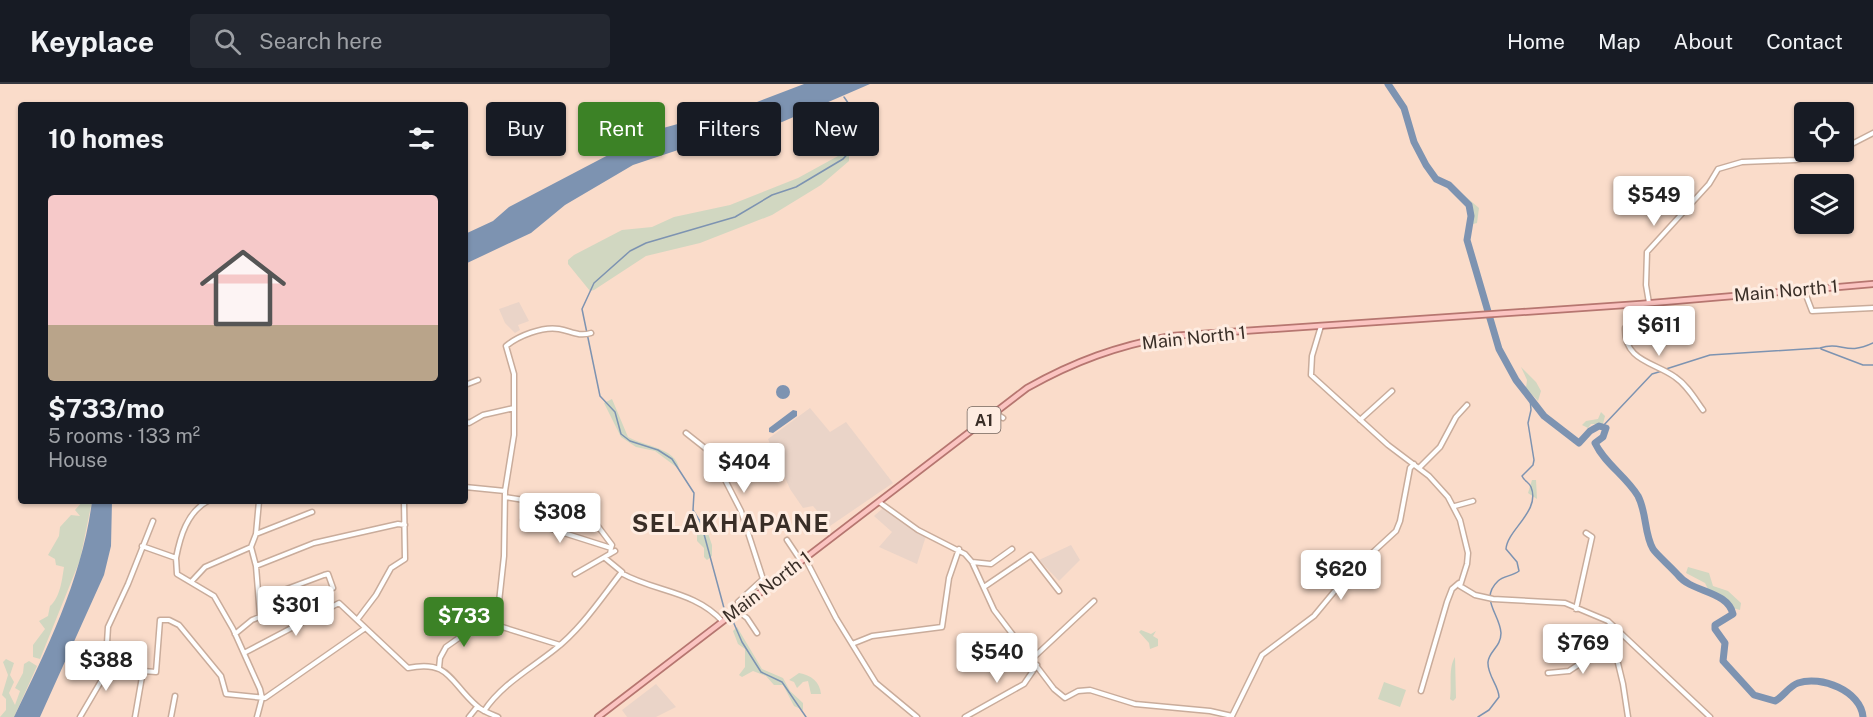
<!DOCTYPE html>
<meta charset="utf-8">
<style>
:root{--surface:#171b24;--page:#242831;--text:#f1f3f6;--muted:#9ea1a6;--line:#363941;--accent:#3c8226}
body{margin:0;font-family:"Public Sans",sans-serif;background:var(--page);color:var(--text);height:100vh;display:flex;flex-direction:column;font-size:22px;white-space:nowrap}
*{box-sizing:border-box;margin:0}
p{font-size:20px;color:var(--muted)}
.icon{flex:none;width:33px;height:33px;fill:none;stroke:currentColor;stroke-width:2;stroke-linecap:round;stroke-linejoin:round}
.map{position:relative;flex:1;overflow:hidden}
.panel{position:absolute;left:18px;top:18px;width:450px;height:402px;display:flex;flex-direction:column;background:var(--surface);border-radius:6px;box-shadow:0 2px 4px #0004}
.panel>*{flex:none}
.top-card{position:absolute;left:486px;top:18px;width:570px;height:54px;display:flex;gap:12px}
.controls{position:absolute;left:1794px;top:18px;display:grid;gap:12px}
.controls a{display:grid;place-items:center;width:60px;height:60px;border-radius:6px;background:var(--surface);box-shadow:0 2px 4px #0004;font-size:30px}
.price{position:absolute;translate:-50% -51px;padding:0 14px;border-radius:6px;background:#fff;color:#222;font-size:20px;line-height:39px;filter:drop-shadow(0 2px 3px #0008)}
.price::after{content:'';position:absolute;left:50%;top:36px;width:18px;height:14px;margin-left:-9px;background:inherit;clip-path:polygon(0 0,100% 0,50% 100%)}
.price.active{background:var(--accent);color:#fff}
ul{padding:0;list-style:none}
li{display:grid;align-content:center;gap:12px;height:318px;padding:0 30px}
li span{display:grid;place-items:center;height:186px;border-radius:6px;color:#555}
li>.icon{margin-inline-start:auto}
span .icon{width:108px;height:108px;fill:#fffc;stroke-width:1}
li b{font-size:26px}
h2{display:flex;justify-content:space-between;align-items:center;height:72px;padding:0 30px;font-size:26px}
.chip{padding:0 21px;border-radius:6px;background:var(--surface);box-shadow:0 2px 4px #0004;font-size:21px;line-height:54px}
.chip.active{background:var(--accent);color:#fff}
header{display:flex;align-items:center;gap:36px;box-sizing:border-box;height:84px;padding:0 30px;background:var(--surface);border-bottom:2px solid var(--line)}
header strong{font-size:28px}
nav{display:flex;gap:33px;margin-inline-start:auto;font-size:21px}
.search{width:420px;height:54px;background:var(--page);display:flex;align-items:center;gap:15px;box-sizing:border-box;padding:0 21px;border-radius:6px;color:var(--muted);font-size:22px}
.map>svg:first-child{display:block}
</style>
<header>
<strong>Keyplace</strong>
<div class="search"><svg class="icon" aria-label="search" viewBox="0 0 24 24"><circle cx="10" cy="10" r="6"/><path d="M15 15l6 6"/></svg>Search here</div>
<nav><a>Home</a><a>Map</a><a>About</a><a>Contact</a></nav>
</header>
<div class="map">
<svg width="1873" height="633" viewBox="0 0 1873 633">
<rect width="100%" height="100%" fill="#fadcca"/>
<path fill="#ead4c8" d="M519,218L529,237L518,241L520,246L515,249L505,239L499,225Z
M810,324L830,348L846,338L893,399L830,442L813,422L803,424L790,405L768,355Z
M883,424L926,452L917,480L879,463L892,448L874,432Z
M1071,461L1080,476L1059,497L1039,476Z
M656,600L676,623L656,633H627L622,626Z"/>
<path fill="#d1d7c1" d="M849,66V77L821,101L772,131L700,159L646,172L594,206L590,207L568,180V176L574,171L622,146L652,143L674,133L730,121L798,94Z
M1452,101L1479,124L1477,139L1473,140L1463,113L1451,104Z
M1521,283L1536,298L1541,307L1538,317L1526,304L1527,296Z
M612,315L628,353C643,362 677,364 679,385L655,367L636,363L621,353L604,319Z
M1601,328L1605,332L1603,340H1591L1588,344L1582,341L1586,337L1598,335Z
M1532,396H1536L1537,415L1528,409Z
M83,417H92L80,476L40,575L33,573V561L45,545L39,537L48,532L50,522C60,514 62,496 64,483L56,481L55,475L48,471L59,452L60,443L71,431L80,432L75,426Z
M700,435H703L712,461V472L707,476L704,473V464L697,457V441Z
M1688,483L1709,489L1713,502L1728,507L1741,519L1740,526L1729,523L1711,511L1705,499L1686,489Z
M737,543L762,585L783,594L790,607L803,619V626L794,622L783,601H774L766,592L753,587L742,593L739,591L745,583V565L738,560L733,547Z
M1141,546L1151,550L1156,547L1153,552L1158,555V562L1150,565L1149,559L1139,548Z
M1455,573L1456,614L1453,617L1450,615C1452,602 1448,584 1455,573Z
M6,575L14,579L10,591L14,598L9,609L15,621L20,607L15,604L23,589L24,580L29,577L37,582L14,633H0L6,626V615L2,611L8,591L3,578Z
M799,589C811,591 820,598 821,610H811L808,597L803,598L797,604L794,598L789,596Z
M1384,598L1406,606L1400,623L1378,615Z"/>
<path fill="#7d93b1" d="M804,0H870L782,38L696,60L633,81L565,121L531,149L465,180V150L493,137L509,123L656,46L757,18Z
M776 308a7 7 0 1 1 14 0a7 7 0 1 1-14 0Z
M793,326L797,327V332L773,349L769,348V344Z
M92,417H112L111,462L104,491L40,633H14C47,565 83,492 92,417Z"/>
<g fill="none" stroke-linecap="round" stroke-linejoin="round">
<path stroke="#7d93b1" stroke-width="1.5" d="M1821,265L1863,281H1873
M1666,285L1710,271L1820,264C1842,257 1846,272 1873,259
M1602,343L1652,290L1662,287
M724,524L701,439L693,426L694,409L672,375L658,366L630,357L621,350L615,328L600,312L582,225L594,199L630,167L646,159L735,133L772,111L796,103L843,75L854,63L863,46L862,39L844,13
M732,535L742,558L761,588L782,598L806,633
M1478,633L1489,626L1499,613C1499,602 1487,591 1488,578C1489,567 1501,563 1501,549C1500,530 1479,515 1498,497C1503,492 1513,492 1519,487L1517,478L1506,465C1507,446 1541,427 1531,403C1529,398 1524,397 1522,392L1533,381L1534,376L1528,339L1531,326L1530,314"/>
<path stroke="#7d93b1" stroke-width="7" d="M1388,0L1404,24L1414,58L1426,81L1436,95L1449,101L1469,121L1471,132L1467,156L1499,265L1516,296L1544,332L1579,359L1590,347L1599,342L1606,344L1603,353L1595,359C1605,380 1626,392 1638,412C1647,429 1644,450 1653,465C1656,470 1672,484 1678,491C1692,509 1727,506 1733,530L1715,541V545L1725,559L1723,577L1754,611L1775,617C1783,613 1789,602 1798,599C1821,591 1861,607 1863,633"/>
<defs>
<path id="minor" d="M1844,64L1873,49
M1804,206L1812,227L1873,224
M1649,219L1646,201L1647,168L1709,100L1718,85L1742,78L1795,76L1833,68
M1640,220L1639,227L1625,244C1624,277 1654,278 1675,293C1687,301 1695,315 1703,326
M1321,242L1312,272L1311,291L1388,361L1429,392L1448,413L1460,436L1468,469L1467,480L1460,502L1475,511L1493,515L1565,519L1608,537L1710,633
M465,301L478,296
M995,329L1003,334
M1360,336L1392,307
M465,337L469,339L483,331L514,324
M686,349L710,368L721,388L741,427L763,495L738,518L740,523
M1419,384L1440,363L1456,333L1467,321
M465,403L505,407
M505,413L524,416L597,441L612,461L611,464
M259,417L256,450L251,463L256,482L260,532
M879,418L918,446L965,470L972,478L994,526L1054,605L1065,614L1078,607L1090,606L1135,620L1210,627L1232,632
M1455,422L1473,417
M523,436L611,464L610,470
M153,437L128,500L108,543L107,559L114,575L143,587L156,588L160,536H169L179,541L221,592L226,610L265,614L364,545
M256,450L312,428
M787,456L801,477
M142,462L176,474C180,453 187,428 208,417
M176,474L177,490L214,512L233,545L260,605L262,614L257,633
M605,474L622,488
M805,474L836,534L876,599L917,633
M972,478L991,480L1012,465
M256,482L314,459L398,440L405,441
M575,490L615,467
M192,497L205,483L251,463
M984,503L1031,471L1059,507
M1576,525L1592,453L1586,449
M736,526L747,534L757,549
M357,536L376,511L391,484L405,475L404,417
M485,538L499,518L504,472L505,407L514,351V290L506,262C518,252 543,242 559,245C571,247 578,253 591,249
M1612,541L1610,546L1623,600L1628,633
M235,550L252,536L333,504L328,490L324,491L260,515
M852,560L872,552L942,543L949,494L959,465
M244,569L339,519L408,584C450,575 450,599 477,622C482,627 491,630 498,633
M1033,574L1094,517
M439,584L440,574L446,563L483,537L560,561
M1548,589L1569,587L1584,577L1616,569
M1421,607L1447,518L1452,505L1459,499
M484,627C501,601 530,585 554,566C581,545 600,516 621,489C655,508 695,507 722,537
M1232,632L1262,571L1314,532L1348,491L1396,447L1400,437L1410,384L1414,380
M80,633L114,575
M135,633L143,587
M171,633L175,612
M469,633L477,623
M965,633L1024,600L1037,581"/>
<path id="major" d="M598,633L1027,304C1075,277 1117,262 1171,252L1640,220L1873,200"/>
</defs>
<use href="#minor" stroke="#c9ac9b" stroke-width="7"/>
<use href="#major" stroke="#b67670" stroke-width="8"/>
<use href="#minor" stroke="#fff" stroke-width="4"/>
<use href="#major" stroke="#fbc4c1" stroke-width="4.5"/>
</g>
<g text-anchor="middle" stroke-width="6" stroke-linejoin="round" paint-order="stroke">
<rect fill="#feece1" stroke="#74675f" stroke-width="1.5" x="967.5" y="323" width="33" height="26" rx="4.5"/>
<g font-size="16" font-weight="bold" fill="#392e27">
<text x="984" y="342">A1</text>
</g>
<g font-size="18" fill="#392e27" stroke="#feece1">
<text transform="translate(1786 207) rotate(-5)" y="6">Main North 1</text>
<text transform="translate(1194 254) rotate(-6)" y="6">Main North 1</text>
<text transform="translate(767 503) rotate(-37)" y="6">Main North 1</text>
</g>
<g font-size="24" font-weight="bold" letter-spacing="1.5" fill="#392e27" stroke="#feece1">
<text x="731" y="448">SELAKHAPANE</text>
</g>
</g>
</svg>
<div class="controls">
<a><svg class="icon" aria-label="locate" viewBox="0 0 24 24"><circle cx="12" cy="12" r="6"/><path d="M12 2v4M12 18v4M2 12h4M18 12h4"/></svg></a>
<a><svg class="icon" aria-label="layers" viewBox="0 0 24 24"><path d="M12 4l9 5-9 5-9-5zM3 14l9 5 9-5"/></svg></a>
</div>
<b class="price" style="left:1654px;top:143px">$549</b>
<b class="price" style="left:1659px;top:273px">$611</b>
<b class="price" style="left:744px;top:410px">$404</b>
<b class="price" style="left:560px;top:460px">$308</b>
<b class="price" style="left:1341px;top:517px">$620</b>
<b class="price" style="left:296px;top:553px">$301</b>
<b class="price active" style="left:464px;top:564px">$733</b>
<b class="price" style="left:1583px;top:591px">$769</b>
<b class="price" style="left:997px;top:600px">$540</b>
<b class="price" style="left:106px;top:608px">$388</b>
<div class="top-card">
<a class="chip">Buy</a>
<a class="chip active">Rent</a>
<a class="chip">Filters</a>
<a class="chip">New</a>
</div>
<section class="panel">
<h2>10 homes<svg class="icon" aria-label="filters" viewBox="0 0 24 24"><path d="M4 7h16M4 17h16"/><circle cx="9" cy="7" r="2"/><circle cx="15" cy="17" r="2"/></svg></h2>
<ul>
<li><span style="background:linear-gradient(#f6c9c9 70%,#b9a48a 0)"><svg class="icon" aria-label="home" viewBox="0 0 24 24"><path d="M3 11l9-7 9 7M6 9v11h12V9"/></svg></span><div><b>$733/mo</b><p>5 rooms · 133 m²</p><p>House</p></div></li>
</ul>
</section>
</div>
